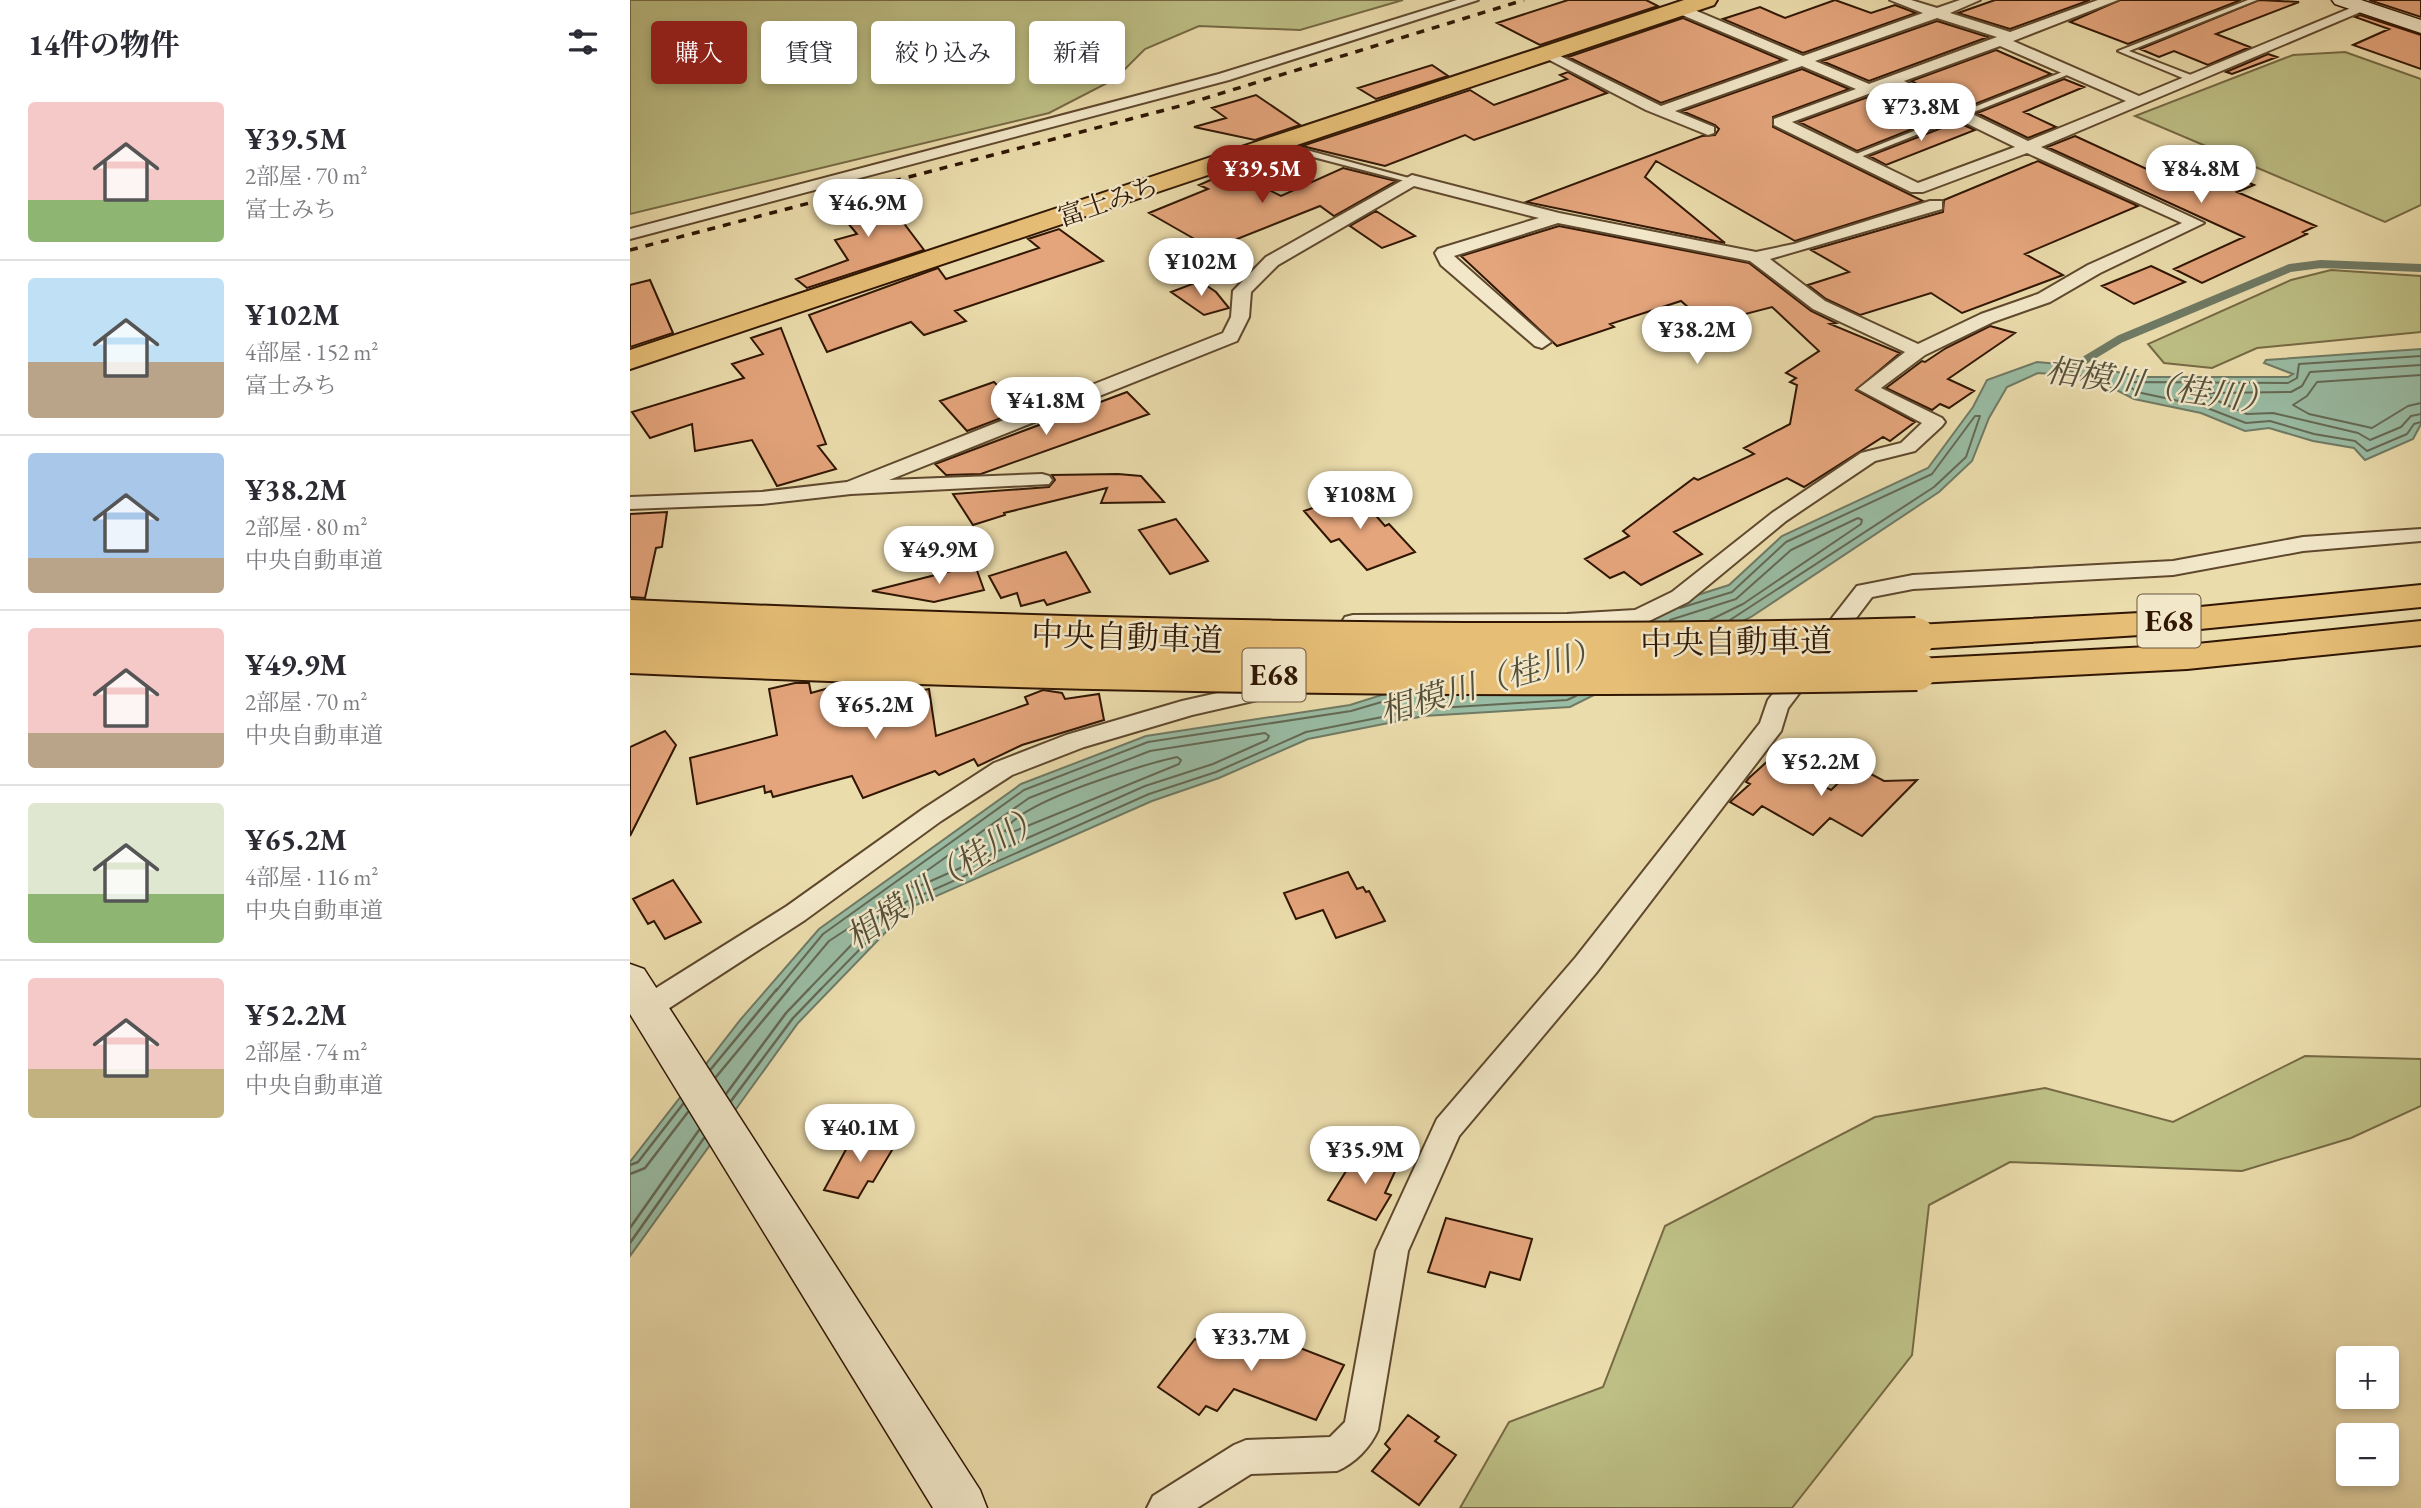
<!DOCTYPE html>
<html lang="ja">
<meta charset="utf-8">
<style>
:root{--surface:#fff;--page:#f7f7f7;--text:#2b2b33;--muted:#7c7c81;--line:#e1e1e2;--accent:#8f2418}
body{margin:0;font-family:"EB Garamond","Noto Serif JP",serif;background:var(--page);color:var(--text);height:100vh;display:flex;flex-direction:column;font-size:26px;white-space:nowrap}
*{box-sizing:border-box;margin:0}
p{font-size:23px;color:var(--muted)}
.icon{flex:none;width:38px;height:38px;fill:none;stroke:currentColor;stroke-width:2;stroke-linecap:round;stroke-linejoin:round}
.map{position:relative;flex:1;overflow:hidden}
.details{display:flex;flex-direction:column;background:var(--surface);width:630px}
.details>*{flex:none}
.hud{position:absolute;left:21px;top:21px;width:665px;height:63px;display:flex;gap:14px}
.controls{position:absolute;left:1706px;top:1346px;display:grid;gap:14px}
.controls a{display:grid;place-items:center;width:63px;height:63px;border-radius:7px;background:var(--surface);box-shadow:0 4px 10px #0003;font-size:35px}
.price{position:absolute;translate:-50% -60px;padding:0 16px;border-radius:24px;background:#fff;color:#222;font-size:23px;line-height:46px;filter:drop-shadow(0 2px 4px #0008)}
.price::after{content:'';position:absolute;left:50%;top:42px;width:21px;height:16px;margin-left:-10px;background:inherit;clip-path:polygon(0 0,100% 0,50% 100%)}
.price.current{background:var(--accent);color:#fff}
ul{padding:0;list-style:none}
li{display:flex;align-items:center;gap:21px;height:175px;padding:0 28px}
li+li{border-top:2px solid var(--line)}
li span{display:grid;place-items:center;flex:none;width:196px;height:140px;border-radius:7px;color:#555}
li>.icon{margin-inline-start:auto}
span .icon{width:84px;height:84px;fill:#fffc;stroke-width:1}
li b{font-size:30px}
h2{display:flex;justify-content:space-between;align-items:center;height:84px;padding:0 28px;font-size:30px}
.pill{padding:0 24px;border-radius:7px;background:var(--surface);box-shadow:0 4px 10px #0003;font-size:24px;line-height:63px}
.pill.current{background:var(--accent);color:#fff}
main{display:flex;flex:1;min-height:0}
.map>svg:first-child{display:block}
</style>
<main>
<section class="details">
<h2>14件の物件<svg class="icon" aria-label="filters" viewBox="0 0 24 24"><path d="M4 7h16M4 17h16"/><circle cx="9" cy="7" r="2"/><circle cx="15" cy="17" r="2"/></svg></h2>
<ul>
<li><span style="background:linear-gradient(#f6c9c9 70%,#8fb573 0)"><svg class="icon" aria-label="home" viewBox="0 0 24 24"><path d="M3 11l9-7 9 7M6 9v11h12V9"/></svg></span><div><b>¥39.5M</b><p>2部屋 · 70 m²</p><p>富士みち</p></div></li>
<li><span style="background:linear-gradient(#bfe0f5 60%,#b9a48a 0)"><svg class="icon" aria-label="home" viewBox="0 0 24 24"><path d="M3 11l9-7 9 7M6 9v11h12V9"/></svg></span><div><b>¥102M</b><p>4部屋 · 152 m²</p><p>富士みち</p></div></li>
<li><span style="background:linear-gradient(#a9c7e8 75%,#b9a48a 0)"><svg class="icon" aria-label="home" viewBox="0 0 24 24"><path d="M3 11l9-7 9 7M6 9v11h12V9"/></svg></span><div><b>¥38.2M</b><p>2部屋 · 80 m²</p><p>中央自動車道</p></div></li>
<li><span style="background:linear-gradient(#f6c9c9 75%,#b9a48a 0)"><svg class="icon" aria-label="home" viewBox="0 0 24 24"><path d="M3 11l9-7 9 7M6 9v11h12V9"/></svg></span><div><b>¥49.9M</b><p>2部屋 · 70 m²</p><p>中央自動車道</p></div></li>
<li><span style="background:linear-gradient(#dfe7d0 65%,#8fb573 0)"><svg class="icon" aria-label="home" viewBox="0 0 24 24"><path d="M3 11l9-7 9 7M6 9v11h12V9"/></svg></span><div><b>¥65.2M</b><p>4部屋 · 116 m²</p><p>中央自動車道</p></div></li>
<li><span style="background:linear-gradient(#f6c9c9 65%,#c2b280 0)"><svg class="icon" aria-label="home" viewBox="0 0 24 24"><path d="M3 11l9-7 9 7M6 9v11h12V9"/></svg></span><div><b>¥52.2M</b><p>2部屋 · 74 m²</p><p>中央自動車道</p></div></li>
</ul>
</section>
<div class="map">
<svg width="1791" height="1508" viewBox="0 0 1791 1508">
<rect width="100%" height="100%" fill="#ebdcac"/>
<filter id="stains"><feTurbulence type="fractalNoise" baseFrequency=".00286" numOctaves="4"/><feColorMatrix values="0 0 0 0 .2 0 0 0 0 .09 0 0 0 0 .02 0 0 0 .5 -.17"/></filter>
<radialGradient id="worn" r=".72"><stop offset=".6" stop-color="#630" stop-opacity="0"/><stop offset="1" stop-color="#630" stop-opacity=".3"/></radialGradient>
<path fill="#bdbf85" stroke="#766a44" stroke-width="2" d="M0,0H773L670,30L569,26L515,49L485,79L419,113L0,214Z
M1715,52L1791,79V205L1755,222L1505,116L1663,55Z
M1701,270L1791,276V332L1627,348L1582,368L1534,363L1518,344L1661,280Z
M1675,1056L1791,1059V1106L1721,1138L1612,1171L1380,1162L1299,1205L1282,1355L1162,1508H830L879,1422L973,1387L1035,1226L1245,1117L1415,1088L1543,1122Z"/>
<path fill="#99bca4" stroke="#6f7a64" stroke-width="2" d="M1791,349V424L1783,439L1735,460L1724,448L1683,441L1639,428L1615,431L1571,413L1504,399L1461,377L1408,373L1377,387L1359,418L1342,461L1309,492L1121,617L940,707L794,716L678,739L589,778L522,801L279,908L168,1023L0,1256V1162L111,1019L189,929L391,784L516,736L720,705L1099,585L1152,536L1298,468L1343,407L1357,380L1407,362L1462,367L1512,377H1658L1663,374L1634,363L1636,360Z"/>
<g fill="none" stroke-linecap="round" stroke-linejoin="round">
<path stroke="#646954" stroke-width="2" d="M1791,356L1669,364L1667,378L1658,383L1502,382L1499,386L1507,392L1572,406L1616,423L1640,421L1684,434L1725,441L1737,451L1777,434L1784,424L1791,422
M1791,365L1680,372L1672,386L1661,392L1581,393L1577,396L1617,414L1643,413L1728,433L1740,440L1771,427L1781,416L1791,414
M1791,375L1687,382L1677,396L1663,405L1679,414L1742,428L1778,406L1791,403
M1050,608L1102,592L1156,542L1302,474L1345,416H1350L1336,457L1304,487L1100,620
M1040,620L1106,599L1161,550L1228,518L1232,520L1231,524L1113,604L1080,620
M635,733L639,736L637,740L583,764L515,786L285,888L280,886L281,882L399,798L520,751Z
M547,757L551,760L549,764L380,833L375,831C388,802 514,764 547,757Z
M146,991L193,934L394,790L518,742L721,711L772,696
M157,991L199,941L257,903V908L177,991
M189,991L276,902L519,794L586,772L676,732L793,709L937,700L946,696"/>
<path stroke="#646954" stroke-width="2.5" d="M81,1069L147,989
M86,1077L159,989
M96,1094L156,1013L179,989
M101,1101L163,1018L191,989
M0,1165L8,1162L53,1104
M0,1174L15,1168L58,1112
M0,1228L69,1130
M0,1243L74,1138"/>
<path stroke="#6f7a64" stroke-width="8" d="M1437,371L1490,339L1660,268L1691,264L1791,268"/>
</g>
<path fill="#e5a57c" stroke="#301603" stroke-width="2" d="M938,0H1016L1028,6L910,45L867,23Z
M1205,0L1241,13L1265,5L1286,13L1173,53L1093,19L1130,7L1155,18Z
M1365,0H1460L1380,29L1328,13Z
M1490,0H1611L1498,44L1440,22Z
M1629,0L1669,2L1586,34L1620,47L1578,65L1544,51L1529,57L1510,49Z
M1739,0H1791V17Z
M1730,15L1791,35V69L1723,45L1759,29L1725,17Z
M1053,18L1152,60L1031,103L938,57Z
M1307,21L1358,37L1239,81L1192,61Z
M1366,50L1421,74L1335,108L1281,81Z
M1638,54L1647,57L1602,74L1596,72Z
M802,65L818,76L746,99L728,88Z
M1172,69L1219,89L1143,117V127L1293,201L1165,241L1026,161L1015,177L1095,243L896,202L1072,136L1085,135L1089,129L1085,125L1052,111Z
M938,72L977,93L844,140L835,135L755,166L672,146L840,90L864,105L937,79L930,75Z
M1434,79L1454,87L1394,112L1426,127L1398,138L1347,113Z
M1260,89L1315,116L1227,151L1169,122Z
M626,95L670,125L625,140L564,127L596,118L582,108Z
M1327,122L1345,130L1256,165L1239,156Z
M1445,136L1523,172L1559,157L1624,185L1607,192L1686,226L1673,232L1677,234L1572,283L1544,269L1614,237L1417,147Z
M1408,161L1508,206L1395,254L1433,275L1332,313L1301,293L1230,315L1196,299L1178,285L1219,272L1181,250L1313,212L1314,200Z
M713,168L766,181L704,216L690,206L582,249L519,213L578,189L569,185L601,171L651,196Z
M251,193L294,250L177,288L166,279L218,260L205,240L227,234L203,205Z
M746,211L785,236L752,248L720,226Z
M929,226L1119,263L1181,311L1206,323L1200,324L1270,353L1226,390L1285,422L1260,441L1253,437L1174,487L1157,478L1044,532L1072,554L1011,585L994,572L980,578L955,559L999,536L993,531L1064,478L1068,480L1124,454L1114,448L1160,424L1167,385L1160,382L1166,378L1156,373L1189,351L1142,307L1077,324L1051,301L980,324L984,327L927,346L831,256Z
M429,229L473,261L325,311L336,321L294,335L281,322L197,352L179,315L308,268L316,279L409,248L398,239Z
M1521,266L1555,282L1504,304L1472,286Z
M20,280L43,333L0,347V285Z
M570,281L586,292L599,308L574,315L541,292Z
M1360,326L1385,333L1318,379L1344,391L1319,408L1310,404L1302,410L1256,388L1292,361L1295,362L1316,348Z
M151,328L196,444L188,446L206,469L147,486L122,440L65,451L62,424L20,438L2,412L114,378L102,364L133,354L121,338Z
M364,382L392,410L337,431L310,401Z
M497,392L519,414L351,474L316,475L305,464Z
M488,474L511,476L534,502L471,503L477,488L374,513L375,515L343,525L323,494L419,487L425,480L422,475Z
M726,493L755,526L759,524L785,552L737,570L709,539L701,542L674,511Z
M37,512L32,547L26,548L15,598L0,597V514Z
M546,519L578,561L540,574L509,530Z
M436,552L460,592L417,605L414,600L391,606L387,593L371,598L359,576Z
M345,565L354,590L304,602L242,591Z
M165,683H179L181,693L206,686L216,706L299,689L306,736L398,704L395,697L413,690L432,693L435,699L469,694L474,720L392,745L348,766L344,759L309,775L305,771L233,798L222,776L143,797L141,791L135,793L134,786L67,804L60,758L147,735L139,689Z
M35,731L46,745L0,836V747Z
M1141,758L1201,790L1226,766L1254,781L1287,780L1232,836L1200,818L1183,835L1132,806L1123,815L1100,802L1120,784L1116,782L1119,778Z
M718,872L727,889L733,887L736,892L739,891L755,921L706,938L693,910L666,919L654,893Z
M43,880L71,922L35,939L24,921L18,924L3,899Z
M226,1131L268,1140L243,1182L238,1181L228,1198L194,1190Z
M728,1152L768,1165L755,1193L761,1195L746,1220L698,1200Z
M816,1218L902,1239L890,1280L860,1272L855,1287L798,1272Z
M581,1331H626L714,1365L686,1420L604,1389L587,1411L576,1406L569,1415L528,1387L565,1339L573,1343Z
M778,1415L809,1437L805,1441L826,1455L789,1505L742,1471L760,1449L755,1444Z"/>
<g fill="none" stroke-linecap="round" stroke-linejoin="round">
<defs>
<path id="lane" d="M1618,0H1627L1499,51L1566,77V81H1560L1488,51Z
M1440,69L1447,71L1223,160L1216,158Z
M641,142H647L786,180L779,182L641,146Z"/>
<path id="street" d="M827,0H848L599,80L0,239V229L589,74Z
M1260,0H1281L1307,8L1330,0H1350L1320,13L1380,32L1468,0H1488L1383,41L1509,96L1728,5L1740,8L1411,147L1574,223L1470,273L1420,302L1363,322L1295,355L1251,388L1312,418L1315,422L1312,426L1285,451L1245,461L1156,521L1058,602L1017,622L937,628L723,629L715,627L712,622L715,617L723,615L937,614L1005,610L1042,592L1142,513L1231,453L1271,443L1292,423L1228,389L1275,352L1183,309L1120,261L928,223L824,256L921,342L912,348L905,346L811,265L805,253L808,249L909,218L784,186L648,265L621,292L619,317L607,341L259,480L412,474L419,476L422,480L419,484L221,494L131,504L0,509V497L131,492L217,482L593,333L601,317L603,291L636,257L782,175L929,213L1126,252L1164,244L1300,201H1312V209L1140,259L1195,301L1288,344L1351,314L1408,294L1458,265L1552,223L1397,153L1293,192H1281L1144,125V119L1226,89L1172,66L1045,111L1084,127V133L1078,135L1016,110L906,53L913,49L918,50L1031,106L1159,60L1045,12V6H1055L1173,56L1293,13ZM1307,18L1367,37L1239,84L1185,61ZM1370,46L1496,101L1398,141L1274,81ZM1260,86L1385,147L1288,183L1162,122Z
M1791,529V541L1673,551L1543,575L1283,589L1242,597L1158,708L1151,731L966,973L829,1136L778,1251L748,1430C740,1448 725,1463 707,1471L621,1474L567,1508H517L523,1496L604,1445L616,1440L700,1437L715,1422L746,1251L807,1119L946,957L1130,723L1138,700L1227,586L1283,575L1543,561L1673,537Z
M659,677L667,679L671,685L667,691L562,715L454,747L382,775L311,821L175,920L27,1016L17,1019L7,1016L3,1008L7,1000L157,906L293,809L364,763L436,735L552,701Z"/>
<path id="secondary" d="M1702,0H1731L1791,20V33L1705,4Z
M0,964L14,969L350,1490L357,1508H303L0,1014Z"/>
<path id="highway" d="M1054,0H1087L1084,5L0,369V350Z
M1791,585V607L1510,635L1286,649L1273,645L1268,637L1273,629L1286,625L1510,613Z
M1791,621V645L1557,669L1287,683L1274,680L1269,671L1274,662L1287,659L1557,645Z"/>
</defs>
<use href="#lane" stroke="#5f482d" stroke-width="4"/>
<use href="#street" stroke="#5f482d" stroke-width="4"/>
<use href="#secondary" stroke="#301603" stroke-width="3"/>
<use href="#highway" stroke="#301603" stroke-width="4"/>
<use href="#lane" fill="#f2e8c9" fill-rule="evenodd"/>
<use href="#street" fill="#f2e8c9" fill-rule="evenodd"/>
<use href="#secondary" fill="#f2e8c9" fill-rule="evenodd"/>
<use href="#highway" fill="#e6be76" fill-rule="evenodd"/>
<path stroke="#301603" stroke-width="3.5" stroke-dasharray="8 8" stroke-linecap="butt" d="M0,250L550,106L894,0"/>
<defs>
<path id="highway-bridge" d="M0,619C429,638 857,649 1286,637
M0,654C429,673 858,681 1287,671"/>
</defs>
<use href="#highway-bridge" stroke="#301603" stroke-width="42" stroke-linecap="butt"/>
<use href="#highway-bridge" stroke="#e6be76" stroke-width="38"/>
</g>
<g text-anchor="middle" stroke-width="5" stroke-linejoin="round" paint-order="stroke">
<g font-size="26" fill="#301603" stroke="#f2e8c9">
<text transform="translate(478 201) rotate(-19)" y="9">富士みち</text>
</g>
<g fill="#f2e8c9" stroke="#6a553e" stroke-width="2">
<rect x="1507.5" y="594.5" width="63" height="53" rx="5"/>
<rect x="612.5" y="648.5" width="63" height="53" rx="5"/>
</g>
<g font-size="30" font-weight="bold" fill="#301603">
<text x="1539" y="631">E68</text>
<text x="644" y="685">E68</text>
</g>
<g font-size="32" fill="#301603" stroke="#f2e8c9">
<text transform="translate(497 637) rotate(2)" y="11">中央自動車道</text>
<text transform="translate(1106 642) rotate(-1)" y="11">中央自動車道</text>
</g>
<g font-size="33" font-style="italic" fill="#55503b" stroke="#f2e8c9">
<text transform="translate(1530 385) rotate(8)" y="12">相模川（桂川）</text>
<text transform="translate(861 680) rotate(-16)" y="12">相模川（桂川）</text>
<text transform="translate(314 876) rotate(-34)" y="12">相模川（桂川）</text>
</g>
</g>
<rect width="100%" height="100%" filter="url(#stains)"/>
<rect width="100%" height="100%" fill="url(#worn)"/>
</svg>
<div class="controls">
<a>+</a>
<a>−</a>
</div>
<b class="price" style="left:1291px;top:143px">¥73.8M</b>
<b class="price current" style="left:632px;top:205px">¥39.5M</b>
<b class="price" style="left:1571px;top:205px">¥84.8M</b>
<b class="price" style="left:238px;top:239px">¥46.9M</b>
<b class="price" style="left:571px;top:298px">¥102M</b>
<b class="price" style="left:1067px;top:366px">¥38.2M</b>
<b class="price" style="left:416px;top:437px">¥41.8M</b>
<b class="price" style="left:730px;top:531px">¥108M</b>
<b class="price" style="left:309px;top:586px">¥49.9M</b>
<b class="price" style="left:245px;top:741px">¥65.2M</b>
<b class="price" style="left:1191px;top:798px">¥52.2M</b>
<b class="price" style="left:230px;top:1164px">¥40.1M</b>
<b class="price" style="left:735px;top:1186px">¥35.9M</b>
<b class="price" style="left:621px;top:1373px">¥33.7M</b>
<div class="hud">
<a class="pill current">購入</a>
<a class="pill">賃貸</a>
<a class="pill">絞り込み</a>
<a class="pill">新着</a>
</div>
</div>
</main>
